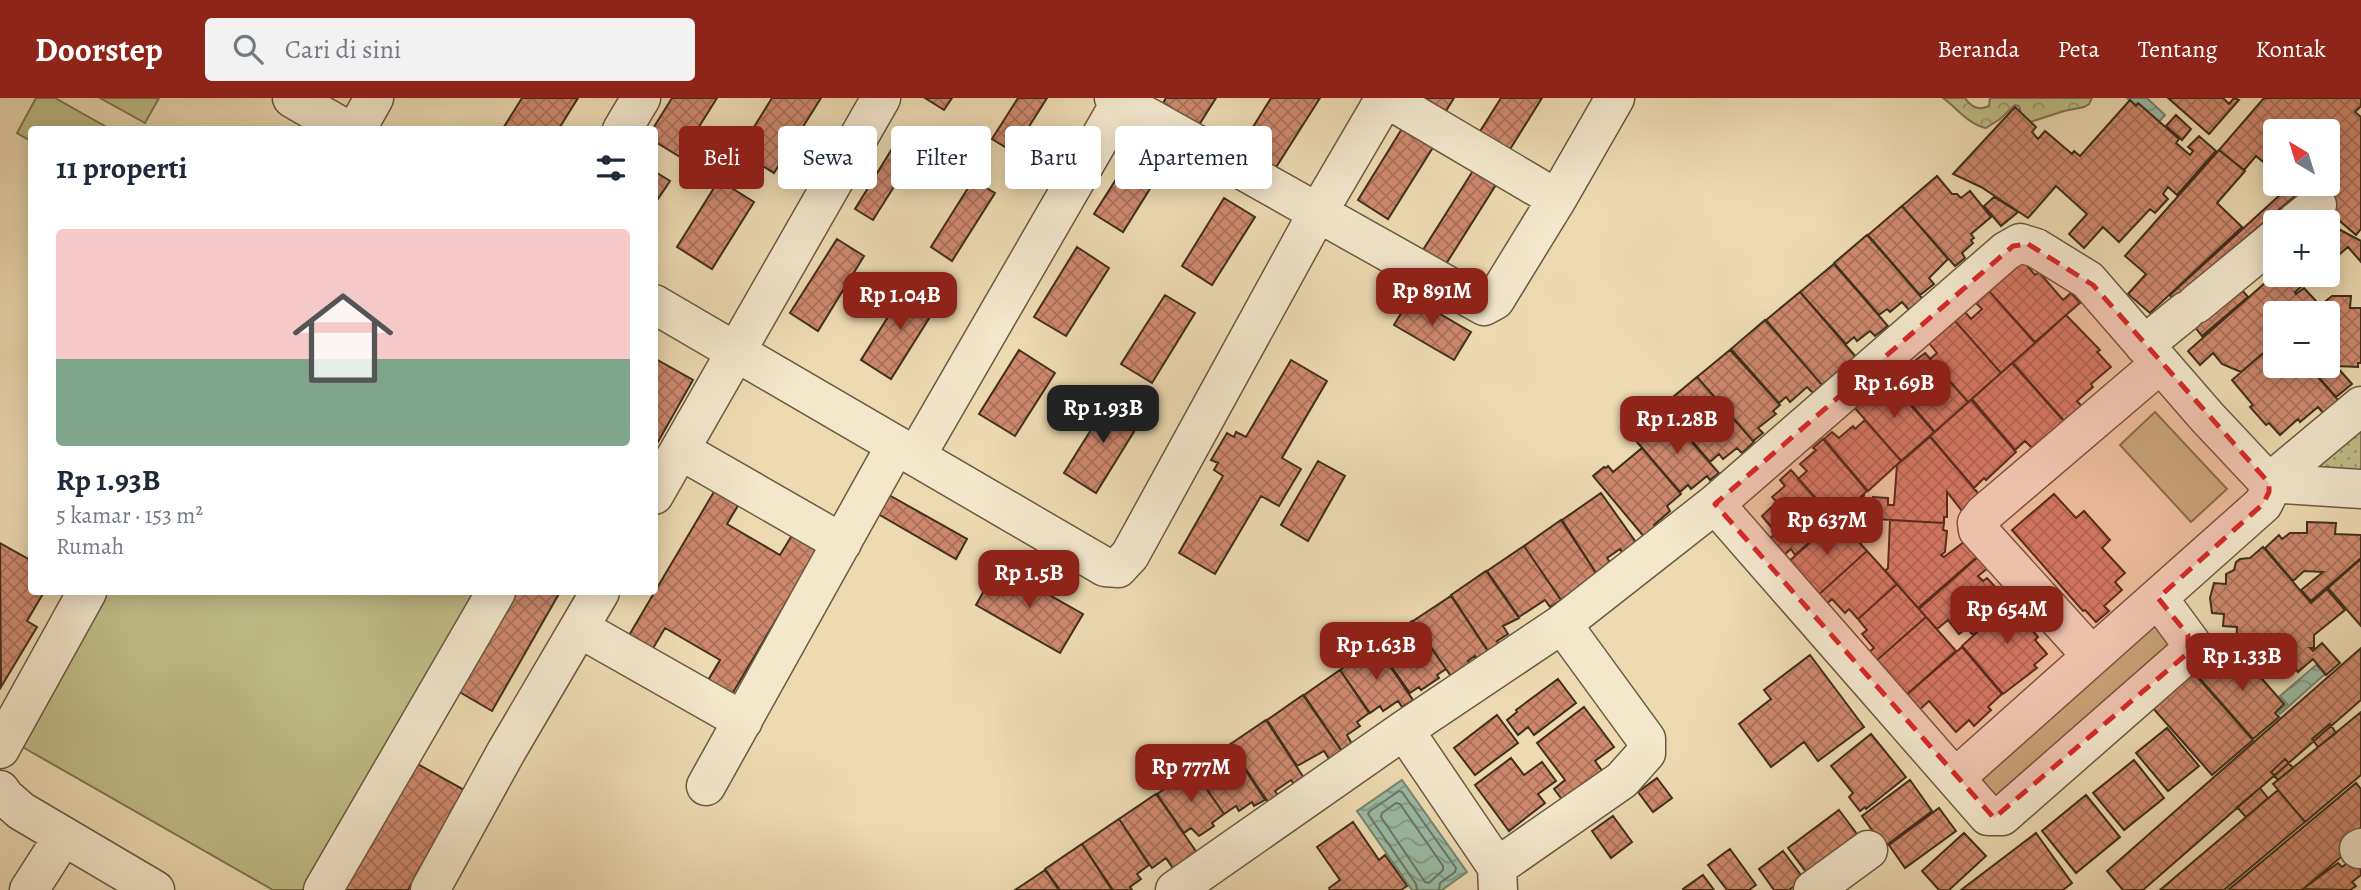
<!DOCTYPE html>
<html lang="id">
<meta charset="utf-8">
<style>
:root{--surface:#fff;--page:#f2f2f3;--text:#1f2937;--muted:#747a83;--line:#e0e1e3;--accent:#8f2418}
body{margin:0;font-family:Alegreya,serif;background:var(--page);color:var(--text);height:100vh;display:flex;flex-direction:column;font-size:26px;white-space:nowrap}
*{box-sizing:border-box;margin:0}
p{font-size:23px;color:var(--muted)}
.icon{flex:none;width:38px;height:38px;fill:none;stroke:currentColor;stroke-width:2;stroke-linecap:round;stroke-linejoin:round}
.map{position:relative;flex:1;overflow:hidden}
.drawer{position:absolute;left:28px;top:28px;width:630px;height:469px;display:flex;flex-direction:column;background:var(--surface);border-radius:7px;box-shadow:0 4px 18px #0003}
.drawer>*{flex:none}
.guide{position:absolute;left:679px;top:28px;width:665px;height:63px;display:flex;gap:14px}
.needle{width:46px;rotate:322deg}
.fabs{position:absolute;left:2263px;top:21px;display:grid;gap:14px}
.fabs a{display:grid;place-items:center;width:77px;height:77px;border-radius:7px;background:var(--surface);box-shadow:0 4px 18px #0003;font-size:35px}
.price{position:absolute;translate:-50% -60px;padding:0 16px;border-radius:14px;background:var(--accent);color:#fff;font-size:23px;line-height:46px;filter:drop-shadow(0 2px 4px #0008)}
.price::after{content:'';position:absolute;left:50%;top:42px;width:21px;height:16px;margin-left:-10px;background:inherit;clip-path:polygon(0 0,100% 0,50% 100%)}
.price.on{background:#222;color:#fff}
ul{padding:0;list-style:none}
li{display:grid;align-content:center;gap:14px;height:371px;padding:0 28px}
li+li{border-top:2px solid var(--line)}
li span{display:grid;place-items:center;height:217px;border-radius:7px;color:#555}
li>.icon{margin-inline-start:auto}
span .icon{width:126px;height:126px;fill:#fffc;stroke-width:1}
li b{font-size:30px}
h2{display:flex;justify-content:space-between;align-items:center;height:84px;padding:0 28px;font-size:30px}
.tag{padding:0 24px;border-radius:7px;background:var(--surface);box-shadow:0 4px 18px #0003;font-size:24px;line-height:63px}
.tag.on{background:var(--accent);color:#fff}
header{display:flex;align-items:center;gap:42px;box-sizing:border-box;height:98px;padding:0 35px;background:var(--accent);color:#fff}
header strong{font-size:33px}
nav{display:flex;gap:38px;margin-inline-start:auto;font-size:24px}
.search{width:490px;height:63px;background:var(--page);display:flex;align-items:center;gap:18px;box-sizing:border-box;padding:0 24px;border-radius:7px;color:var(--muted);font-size:26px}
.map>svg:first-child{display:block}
</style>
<header>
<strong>Doorstep</strong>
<div class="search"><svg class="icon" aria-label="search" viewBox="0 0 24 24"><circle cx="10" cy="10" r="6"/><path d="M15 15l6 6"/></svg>Cari di sini</div>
<nav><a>Beranda</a><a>Peta</a><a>Tentang</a><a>Kontak</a></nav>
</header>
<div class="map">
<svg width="2361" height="792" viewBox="0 0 2361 792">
<defs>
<pattern id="forest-crowns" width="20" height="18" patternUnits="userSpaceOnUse" patternTransform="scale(1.75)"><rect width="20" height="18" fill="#bfbd87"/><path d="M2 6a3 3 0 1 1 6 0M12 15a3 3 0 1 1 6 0" fill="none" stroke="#9d9a6e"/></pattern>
<pattern id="garden-dots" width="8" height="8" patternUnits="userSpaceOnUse" patternTransform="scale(1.75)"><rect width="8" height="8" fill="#bfbd87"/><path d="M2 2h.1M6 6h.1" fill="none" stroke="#9d9a6e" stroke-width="1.8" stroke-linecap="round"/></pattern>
<pattern id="water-waves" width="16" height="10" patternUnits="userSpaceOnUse" patternTransform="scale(1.75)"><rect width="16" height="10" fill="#9abba6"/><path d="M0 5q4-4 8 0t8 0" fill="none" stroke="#7f9886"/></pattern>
<pattern id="building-cross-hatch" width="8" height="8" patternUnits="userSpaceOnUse" patternTransform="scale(1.75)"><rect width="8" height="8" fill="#ce896d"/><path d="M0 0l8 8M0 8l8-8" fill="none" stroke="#a97059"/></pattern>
</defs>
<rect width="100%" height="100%" fill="#eddab1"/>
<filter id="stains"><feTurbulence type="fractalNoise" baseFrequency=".00286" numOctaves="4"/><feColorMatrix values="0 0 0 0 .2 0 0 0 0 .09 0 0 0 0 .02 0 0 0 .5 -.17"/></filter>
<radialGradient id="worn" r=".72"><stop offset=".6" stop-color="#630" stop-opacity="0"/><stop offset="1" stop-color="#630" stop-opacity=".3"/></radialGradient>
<path fill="#bfbd87" stroke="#7f7650" stroke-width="2" d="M36,0H55L110,31L32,32L31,43L17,35Z
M100,0H159L145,25Z
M2155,314L2227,391L2191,424L2120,347Z
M108,494H480L308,792H273L19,647Z
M2150,522L2176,542L1999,707L1976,677Z"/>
<path fill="url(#forest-crowns)" stroke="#7f7650" stroke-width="2" d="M1943,0H1965C1971,9 1979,13 1989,8L1990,0H2092L2089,6L2084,9L2064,13L2027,25L2022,20L2019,8L2015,7L2000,21L1986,30C1969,27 1957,10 1943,0Z"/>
<path fill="url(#garden-dots)" stroke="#7f7650" stroke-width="2" d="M2361,326V376L2317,373L2313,367Z"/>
<path fill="url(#water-waves)" stroke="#76836e" stroke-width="2" d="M2127,0H2147L2165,17L2157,26Z
M2316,567L2325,576L2280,616L2278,614L2287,606L2280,598Z
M1402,682L1467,774L1442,792H1412L1357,713Z"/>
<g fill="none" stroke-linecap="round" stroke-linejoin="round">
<path stroke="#6c7560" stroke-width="2" d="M1396,705L1400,706L1443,768V772L1429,785L1425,784L1381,719L1382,715Z
M1417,792L1416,786L1368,716L1370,713L1399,693L1402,694L1456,770L1455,774L1440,785L1439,792"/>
</g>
<path fill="url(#building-cross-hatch)" stroke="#3f2f1a" stroke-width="2" d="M522,0H578L558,32H502Z
M672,0H717L680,59L654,43V32H652Z
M772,0H821L774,75L739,53Z
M925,0H952L944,12Z
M1018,0H1047L1013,54L992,41Z
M1166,0H1216L1199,27L1163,5Z
M1271,0H1320L1275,71L1240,50Z
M1424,0H1454L1446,13Z
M1501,0H1542L1509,53L1479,35Z
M2168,0H2223L2229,6L2234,0L2239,2L2209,36Z
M2266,0H2361V8L2355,14L2361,19V131L2356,137L2297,86H2328V33H2275V67L2273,65L2269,69L2256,58L2244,72L2219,52L2263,1Z
M2130,2L2136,8L2138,5L2179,41L2176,45L2190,57L2193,53L2188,49L2199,38L2216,53L2177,97L2168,89L2163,96L2168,101L2155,115L2150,111L2119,144L2103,129L2084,150L2069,136L2087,116L2056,88L2028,120L1981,89L1953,76L2015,9L2036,29L2032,34L2038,41L2045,33L2072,56L2074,53L2080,58Z
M2176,17L2191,31L2182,42L2166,28Z
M1406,24L1437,43L1388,121L1358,102Z
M898,41L917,52L873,122L855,111Z
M1138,47L1166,65L1123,134L1094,116Z
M2219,52L2245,73L2217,105L2242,129L2150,215L2128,196L2146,176L2125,158Z
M1481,60L1504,74L1446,166L1423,152Z
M654,73L670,83L654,107Z
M1937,78L1952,96H1957L1961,100L1970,93L1991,119L1971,136L1974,140L1971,142L1973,145L1962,155L1965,160L1955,168L1902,108Z
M2275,81V86H2292L2278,98L2267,90Z
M719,82L754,104L712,171L677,149Z
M973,82L995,95L952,163L931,149Z
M2292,86L2305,95L2298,102L2294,99L2229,154L2235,184L2248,199L2202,238L2170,197Z
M1994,99L2018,114L2001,128L1984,108Z
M1224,100L1255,119L1212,187L1182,168Z
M1902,108L1948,161L1929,180L1934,186L1920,197L1868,137Z
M2331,127L2361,143V164L2348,149L2328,166V131Z
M1867,137L1923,201L1909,212L1902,204L1890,214L1887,211L1879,217L1834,165Z
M837,141L864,158L818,233L790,215Z
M1077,149L1109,170L1066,238L1034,219Z
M2023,163L2035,177L2039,174L2063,202L2071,195L2080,205L2035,244L1989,193Z
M1834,166L1888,228L1875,238L1870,233L1857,243L1854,239L1846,246L1800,194Z
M2275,176L2315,177L2295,194L2296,196L2304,190L2316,203L2308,210L2311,214L2275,215V245L2241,274L2222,266L2213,255L2200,267L2188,253Z
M908,187L938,206L891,281L861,262Z
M1989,193L2035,245L2001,275L1955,223L1965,214L1971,221L1982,211L1976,205Z
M1800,194L1856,259L1822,287L1766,222Z
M1165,197L1195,215L1152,285L1121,266Z
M2332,198H2351L2350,210H2361V265H2358V269L2336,268L2352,286L2336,299L2309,268H2328V215H2311Z
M1411,199L1471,234L1454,262L1394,227Z
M2066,217L2100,252L2097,254L2111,269L2091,286L2093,289L2077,303L2084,311L2067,326L2013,265Z
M1765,222L1822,287L1813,295L1807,289L1790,304L1786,299L1779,305L1731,251Z
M1955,223L2001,275L1968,304L1930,261L1937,255L1929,245Z
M2275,245V268H2308L2339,303L2324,316L2318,309L2300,324L2298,321L2280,337L2269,325L2266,327L2250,309L2253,307L2232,282Z
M1019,252L1055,275L1015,338L979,316Z
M1730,252L1780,307L1773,313L1776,316L1758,330L1763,335L1753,343L1697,279Z
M1925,255L1968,304L1935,334L1891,283L1901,275L1906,281L1918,270L1922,274L1924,272L1916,262Z
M654,260L693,282L654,351Z
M1291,262L1327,283L1282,360L1301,371L1279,408L1261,398L1215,476L1179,455L1223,378L1214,372L1218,365L1211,362L1227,335L1234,339L1236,334L1246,339Z
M2012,265L2068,328L2037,355L2025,343L2015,352L1972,301Z
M1697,279L1754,344L1742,355L1737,350L1723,361L1719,356L1710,364L1662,308Z
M1887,280L1934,334L1901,363L1854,309L1867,297L1871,302L1881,292L1877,288Z
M1111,300L1143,319L1096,395L1064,375Z
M1971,302L2016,354L1986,382L1984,380L1974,390L1930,338Z
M1663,322L1669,330L1675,325L1719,375L1710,382L1707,378L1691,391L1688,387L1680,394L1637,344Z
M1865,322L1901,363L1868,393L1824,341L1832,334L1839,340L1853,328L1855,331Z
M1930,339L1984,402L1966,418L1947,394V419H1944V425L1839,419L1864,397L1862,405L1873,406V399L1888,400V407H1894L1897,367Z
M1823,341L1867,393L1835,422L1798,381L1807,373L1800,366L1816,352L1813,350Z
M1642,350L1681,396L1667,408L1670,413L1654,427L1657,432L1646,441L1593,378L1604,369L1606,370L1608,368L1613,374Z
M1318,363L1345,378L1308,443L1281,427Z
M1791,372L1835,422L1795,457L1791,451L1783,458L1769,441L1776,435L1762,418L1777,404L1772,399L1785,388L1780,382Z
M718,387L742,401L727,426L780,457L797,429L822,444L728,603L704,589L720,562L665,530L649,557L625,544Z
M1601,395L1640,450L1625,460L1620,451L1607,460L1613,468L1598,478L1562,422Z
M2054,396L2076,420L2084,413L2110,442L2102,450L2125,475L2115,484L2122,492L2104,508L2109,513L2096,524L2085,512L2083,513L2012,432Z
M889,397L967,441L956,461L878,416Z
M1838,420L1867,453L1816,499L1787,465Z
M1561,422L1598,478L1561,502L1524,448Z
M1890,422L1944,425L1943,432L1947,433L1945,454L1941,457L1944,459L1965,443L1978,458L1918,510L1885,473L1888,470Z
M2307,424L2336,425L2335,436L2361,437V460L2311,503L2301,492L2323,474L2304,473L2293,483L2265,450L2279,437L2282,441L2290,435H2307Z
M0,445L32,463V494H44L27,523L37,529L1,589Z
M1524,448L1561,502L1550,509L1545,502L1519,519L1487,473Z
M2263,449L2311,505L2327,491L2345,512L2314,537V550H2310L2313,553L2322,545L2340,565L2326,577L2313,561L2298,574L2281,554L2282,548L2236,546L2237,529L2223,528L2224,516L2212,515L2210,500L2214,485L2226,486V476L2234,472L2236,464L2240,461L2250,460Z
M1867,453L1897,486L1858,521L1849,511L1845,515L1832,501L1824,508L1816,499Z
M1978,459L1988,470L1978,478L1983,483L1987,480L2000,494L1996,497L2005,509L1973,537L1967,530L1959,536L1948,522L1937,531L1919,511Z
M2361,461V528L2328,490Z
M998,468L1083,516L1060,555L976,507Z
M1486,473L1519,520L1503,528L1508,536L1497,543L1501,549L1490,556L1451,497Z
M1897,486L1926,519L1876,563L1869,554L1874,550L1862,536L1867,532L1858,521Z
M511,494H560L492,613L456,592Z
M2020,495L2035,512L2024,522L2038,539L2035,542L2047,556L2034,567L2037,570L2003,596L1962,548Z
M1451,498L1489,555L1478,562L1475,558L1468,563L1472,568L1453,581L1413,523Z
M1926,519L1956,553L1906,597L1876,563Z
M1412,523L1446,571L1437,577L1439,580L1421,592L1419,589L1410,595L1376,547Z
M1376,548L1413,602L1402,609L1398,603L1383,613L1380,608L1370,615L1340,572Z
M1962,549L2002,596L1988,609L1991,612L1974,628L1969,622L1956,634L1929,603L1917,614L1904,599Z
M2361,550V602L2143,792H2123L2107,773Z
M2231,552L2246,569L2249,566L2284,606L2275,615L2279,619L2253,641L2195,575L2212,560L2216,565Z
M1810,557L1864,629L1818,663L1804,644L1771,669L1739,626L1771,601L1764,592Z
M1340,572L1369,615L1357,624L1360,628L1347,637L1352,646L1342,653L1304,597Z
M2192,573L2253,642L2212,677L2152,609Z
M1558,581L1576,605L1534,637L1528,629L1518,637L1507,622L1517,614L1516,612Z
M1303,597L1343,655L1331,664L1324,653L1297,668L1267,622Z
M1584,609L1614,649L1595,663L1606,678L1567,708L1554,691L1565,682L1537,645Z
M2361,614V677L2305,724L2273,686Z
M1497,617L1518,645L1475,677L1454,650Z
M1266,622L1306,683L1297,690L1291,682L1275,693L1281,701L1271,708L1229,647Z
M2330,626L2336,635L2318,649L2312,641Z
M2167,630L2199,668L2168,693L2136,655Z
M1871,636L1906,679L1866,711L1865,709L1860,713L1849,699L1853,695L1831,668Z
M1229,647L1265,702L1254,708L1252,704L1239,713L1236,708L1224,716L1193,671Z
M1511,660L1524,677L1542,664L1556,683L1538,696L1545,705L1509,733L1475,687Z
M2285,661L2293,670L2278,682L2271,674Z
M2134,662L2164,700L2124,732L2093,695Z
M414,664L464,692L408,792H342Z
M1193,672L1224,716L1212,725L1214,728L1199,738L1191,730L1184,735L1157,696Z
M1657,680L1672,700L1653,714L1638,694Z
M1910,682L1932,713L1884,749L1862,718Z
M2356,685L2361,691V742L2302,792H2228Z
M2260,690L2268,700L2246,719L2237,709Z
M2278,692L2305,724L2224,792H2160Z
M1156,696L1200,759L1176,775L1166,760L1152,770L1119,721Z
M2086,697L2120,739L2076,775L2042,733Z
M1939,710L1956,733L1905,770L1889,747Z
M1839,712L1863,744L1812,782L1788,750Z
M1613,718L1632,744L1611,760L1592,733Z
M1119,721L1149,767L1137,776L1141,781L1130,789L1132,792H1113L1082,746Z
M1353,724L1379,762L1385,757L1407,788L1401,792H1330L1329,790L1340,782L1317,749Z
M1964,735L1986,758L1949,792H1939L1922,773Z
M2036,735L2072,785L2063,792H1961Z
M1082,746L1112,792H1060L1045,771Z
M1730,751L1756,787L1749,792H1727L1708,767Z
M1783,753L1804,781L1789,792H1774L1759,771Z
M2359,756L2361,777L2352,784L2356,788L2350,792L2303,791L2338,765L2342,769Z
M1045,772L1059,792H1015Z
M1703,777L1714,792H1684L1683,791Z"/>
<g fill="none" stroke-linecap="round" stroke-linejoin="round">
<defs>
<path id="minor" d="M292,0L347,32
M1114,0L1484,208L1495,202L1557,101L1615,0
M1386,0L1557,101
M356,32L374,0
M622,32L641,0
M2296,124L2317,107
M654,206L1105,469L1118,470L1130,457L1317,116L1385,0
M2196,206L2275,141
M2144,247L2186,213
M680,352L842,445
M916,358L1123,0
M654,397L881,0
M1715,406L1988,718H2002L2188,555L2191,545L2158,500
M579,530L743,623
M2092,558L1978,432L1977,425L1984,416L2160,266
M1404,632L1497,769L1498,792
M0,651L87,494
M1955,680L2263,406L2269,394V385L2361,308
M706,688L896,347
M0,692L5,699L21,713L155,792
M2359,751L2361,750
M1497,769L1622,682L1646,655V641L1562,526
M29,792L54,753
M323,792L496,494
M430,792L506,654L600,494
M1175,792L1404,632L1562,526L1715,406L2006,153L2020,145L2036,150L2088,182L2207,319L2269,385L2361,391
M1813,792L1868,752"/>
</defs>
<use href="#minor" stroke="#6a5a40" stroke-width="41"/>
<use href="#minor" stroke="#f3e7cc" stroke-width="38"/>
</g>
<path fill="#d62828" fill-opacity="0.2" stroke="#d62828" stroke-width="5" stroke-dasharray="14 9" stroke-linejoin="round" d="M2028,146L2093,187L2269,385V394L2263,406L2158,500L2188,537V555L1994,720L1715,406L2013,148Z"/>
<rect width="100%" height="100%" filter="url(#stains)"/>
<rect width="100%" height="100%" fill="url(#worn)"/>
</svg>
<div class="fabs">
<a><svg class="needle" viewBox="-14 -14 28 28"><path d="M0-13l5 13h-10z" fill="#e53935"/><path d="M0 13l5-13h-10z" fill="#747a83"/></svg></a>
<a>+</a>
<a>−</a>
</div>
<b class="price" style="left:1432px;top:230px">Rp 891M</b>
<b class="price" style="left:900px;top:234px">Rp 1.04B</b>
<b class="price" style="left:1894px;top:322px">Rp 1.69B</b>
<b class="price on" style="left:1103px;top:347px">Rp 1.93B</b>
<b class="price" style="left:1677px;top:358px">Rp 1.28B</b>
<b class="price" style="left:1827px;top:459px">Rp 637M</b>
<b class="price" style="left:1029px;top:512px">Rp 1.5B</b>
<b class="price" style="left:2007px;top:548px">Rp 654M</b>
<b class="price" style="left:1376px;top:584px">Rp 1.63B</b>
<b class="price" style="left:2242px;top:595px">Rp 1.33B</b>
<b class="price" style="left:1191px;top:706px">Rp 777M</b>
<div class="guide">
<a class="tag on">Beli</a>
<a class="tag">Sewa</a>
<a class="tag">Filter</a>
<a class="tag">Baru</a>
<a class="tag">Apartemen</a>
</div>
<section class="drawer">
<h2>11 properti<svg class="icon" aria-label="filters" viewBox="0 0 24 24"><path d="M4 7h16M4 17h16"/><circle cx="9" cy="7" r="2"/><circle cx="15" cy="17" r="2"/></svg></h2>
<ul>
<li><span style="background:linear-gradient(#f6c9c9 60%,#7fa58c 0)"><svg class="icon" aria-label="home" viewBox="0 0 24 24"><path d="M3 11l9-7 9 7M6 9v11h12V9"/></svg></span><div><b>Rp 1.93B</b><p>5 kamar · 153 m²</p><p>Rumah</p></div></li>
</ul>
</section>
</div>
